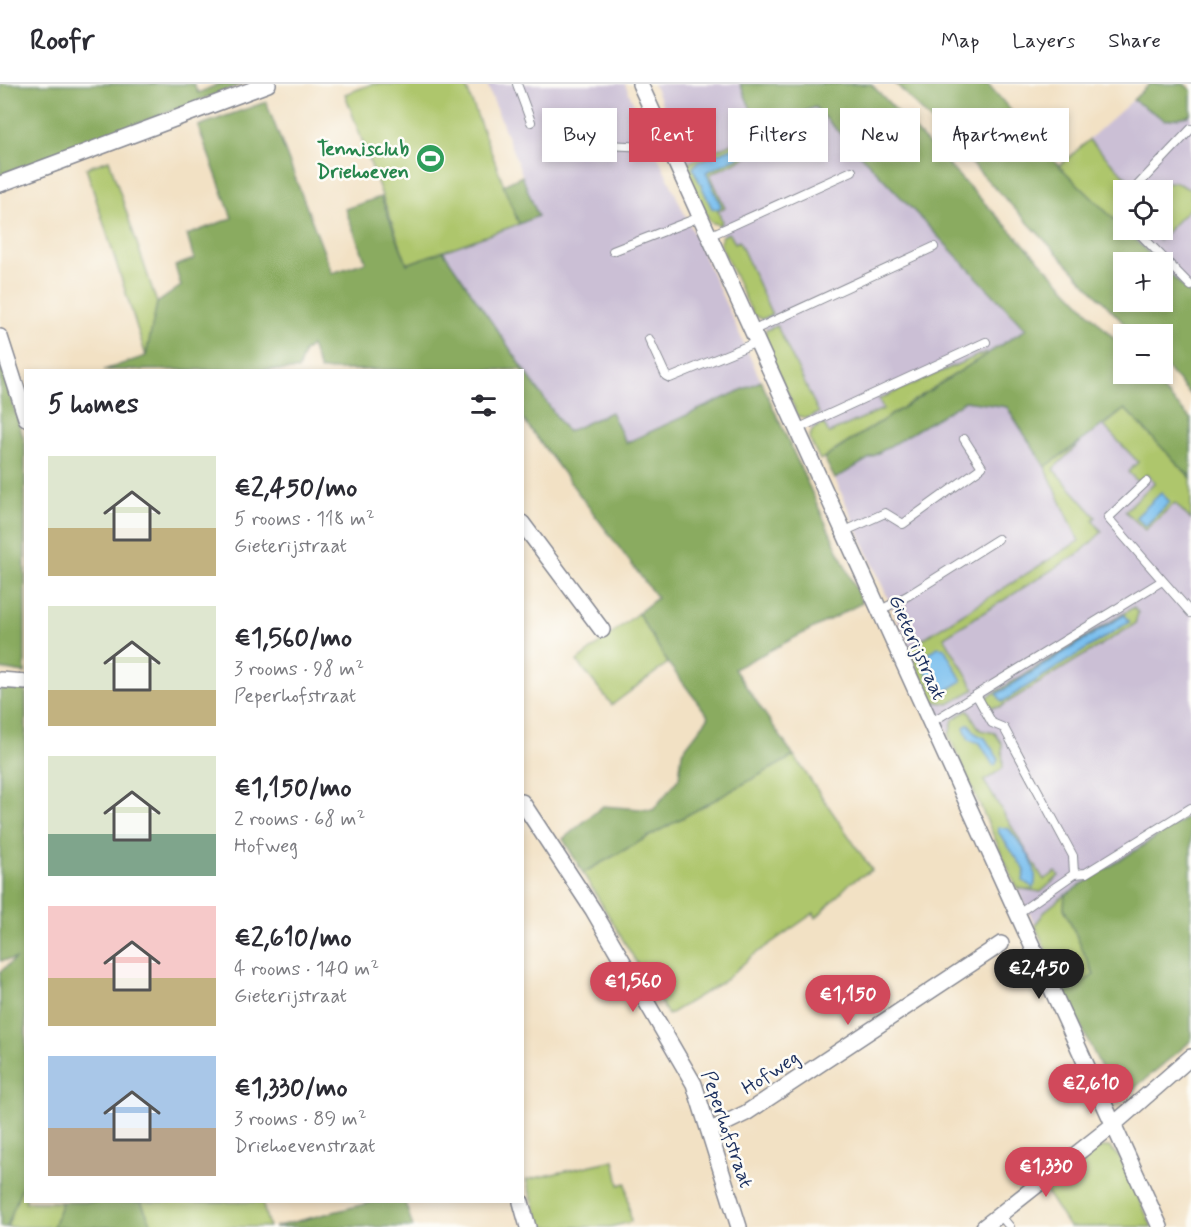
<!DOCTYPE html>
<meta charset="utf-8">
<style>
:root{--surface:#fff;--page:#f2f2f3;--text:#2b2b33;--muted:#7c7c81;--line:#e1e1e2;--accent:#d1495b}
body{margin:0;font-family:Mynerve,sans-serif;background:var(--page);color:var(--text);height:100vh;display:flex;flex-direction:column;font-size:22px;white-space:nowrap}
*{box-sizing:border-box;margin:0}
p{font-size:20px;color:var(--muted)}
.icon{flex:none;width:33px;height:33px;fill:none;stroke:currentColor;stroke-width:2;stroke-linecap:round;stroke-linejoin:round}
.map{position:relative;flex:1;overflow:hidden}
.panel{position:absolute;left:24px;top:285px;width:500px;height:834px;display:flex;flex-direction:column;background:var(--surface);border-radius:0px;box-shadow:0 3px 9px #0003}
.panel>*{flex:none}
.hud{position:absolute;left:542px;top:24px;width:560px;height:54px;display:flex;gap:12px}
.controls{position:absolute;left:1113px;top:96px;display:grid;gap:12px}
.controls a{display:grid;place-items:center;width:60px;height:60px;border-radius:0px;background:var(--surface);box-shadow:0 3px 9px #0003;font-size:30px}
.price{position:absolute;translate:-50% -51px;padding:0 14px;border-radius:21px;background:var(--accent);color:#fff;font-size:20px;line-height:39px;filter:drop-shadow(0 2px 3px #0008)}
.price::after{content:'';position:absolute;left:50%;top:36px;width:18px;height:14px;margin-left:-9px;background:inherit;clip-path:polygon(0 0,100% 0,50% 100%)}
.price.active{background:#222;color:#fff}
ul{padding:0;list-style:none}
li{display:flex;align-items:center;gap:18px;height:150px;padding:0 24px}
li span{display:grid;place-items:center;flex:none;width:168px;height:120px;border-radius:0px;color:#555}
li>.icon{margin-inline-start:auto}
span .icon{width:72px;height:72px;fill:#fffc;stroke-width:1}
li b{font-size:26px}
h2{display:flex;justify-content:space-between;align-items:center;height:72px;padding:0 24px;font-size:26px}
.pill{padding:0 21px;border-radius:0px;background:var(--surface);box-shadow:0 3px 9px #0003;font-size:21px;line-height:54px}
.pill.active{background:var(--accent);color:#fff}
header{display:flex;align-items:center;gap:36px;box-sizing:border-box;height:84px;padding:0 30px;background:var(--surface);border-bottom:2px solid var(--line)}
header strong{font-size:28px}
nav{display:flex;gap:33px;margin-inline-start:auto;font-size:21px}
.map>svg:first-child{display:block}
</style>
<header>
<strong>Roofr</strong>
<nav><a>Map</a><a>Layers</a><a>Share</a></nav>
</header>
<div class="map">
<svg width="1191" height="1143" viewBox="0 0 1191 1143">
<rect width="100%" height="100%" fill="#fdfcf7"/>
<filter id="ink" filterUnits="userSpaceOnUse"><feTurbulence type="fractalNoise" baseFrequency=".0167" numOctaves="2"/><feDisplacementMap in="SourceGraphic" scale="12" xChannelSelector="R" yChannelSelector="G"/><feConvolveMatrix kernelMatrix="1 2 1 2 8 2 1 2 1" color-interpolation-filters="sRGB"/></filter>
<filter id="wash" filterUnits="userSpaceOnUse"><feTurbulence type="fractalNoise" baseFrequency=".008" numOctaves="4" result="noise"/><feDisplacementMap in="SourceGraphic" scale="24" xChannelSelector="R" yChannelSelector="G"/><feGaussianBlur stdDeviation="1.35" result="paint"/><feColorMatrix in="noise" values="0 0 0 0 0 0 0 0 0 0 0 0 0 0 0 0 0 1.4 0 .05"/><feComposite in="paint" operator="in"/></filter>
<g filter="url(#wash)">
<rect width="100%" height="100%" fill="#f2e1c4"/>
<path fill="#cbbfd5" d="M487,0H625L761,297L626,359L567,348L443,167L538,132Z
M653,0H740L761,46L815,23L1027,245L824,374Z
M1133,16L1165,36L1188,32L1191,29V211L1163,183L1162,178H1158L1124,146H1162V106H1124V145L1059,82Z
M965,317L1113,335L1191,394V731L1065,811L1046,826L1035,841L1017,804L1041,808L1047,801L984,697L995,649L980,647L953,635L949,652L835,395Z"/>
<path fill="#aec66c" stroke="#647a65" stroke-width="1.5" d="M372,0H465L519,140L407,180L345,10Z
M758,47L764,65L710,90L725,124L718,127L722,137L720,141L710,138L683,81Z
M1089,56L1129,96L1130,106H1124V145L1059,82Z
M109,76L157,219L146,272L86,84Z
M1175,98L1191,106V123L1159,156L1149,146H1162V106H1151L1159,101Z
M729,149L735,159L739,157L772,231L762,235L753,231L720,160L722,152Z
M777,242L819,329L807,334L798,332L763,255L766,246Z
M986,268L987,270L820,376L809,354L813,345L824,340L829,349L883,325L879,315Z
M1125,325L1191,394V436L1175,419L1145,446L1125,427L1155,398L1147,390L1138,398L1128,388L1138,378L1104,342Z
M1081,358L1053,385L1096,433L1093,436L1102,448L1081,468L944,553L975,605L949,620L932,617L908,564L1079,457L1045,383Z
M1134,523L1138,529L1135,540L1000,623H991L986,614Z
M638,529L668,579L612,621L577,577Z
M968,626L980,646L995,649L1002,660L1003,684L984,697L1044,796L1056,788L1059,792L1041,808L1017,804L949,652L953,635Z
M794,672L872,786L851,798L816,834L814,829L751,873L724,897L668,931L583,789Z
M1065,811L1064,824L1094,892L1065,910L1035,841L1046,826Z
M1100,1063H1109L1120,1074L1152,1143H1069L1045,1106Z
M614,1076L619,1101L626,1099L631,1138L610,1143H541L526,1096Z
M25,1091L26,1118H62L53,1143H7Z
M141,1118H262L269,1143H153Z"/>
<path fill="#8aab60" stroke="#526d5f" stroke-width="1.5" d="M0,0H194L198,9L219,0H243L0,91Z
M740,0H871L1123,264L1124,290H1147L1191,335V394L1125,325L1045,383L1007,323L965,317L835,395L824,374L1026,245L815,23L760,46Z
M896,0H988L1059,82L1158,178H1124V218H1162L1163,183L1191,211V311L1163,280L1162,250H1134Z
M1150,0H1184L1191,6V29L1188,32L1165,36L1133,16Z
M266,18L332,189L366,178L345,125L381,113L407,180L443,167L567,348L611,328L626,359L761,297L862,519L734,585L794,672L583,789L563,755L603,722L653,726L679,694L682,668L709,633L668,579L638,529L657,514L522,334V286H320L311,262L304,268L298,286H104L146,272L157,219L181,202L175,182L194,175L187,151L232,134L198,42Z
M522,92L538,132L519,140L503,101Z
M0,279L25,359V589L0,585Z
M0,603L26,605V1091L7,1143H0V888L15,875L0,877Z
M1191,731V957L1124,1013L1114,1010L1065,910L1094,891L1064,824L1065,811Z
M62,1118H141L153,1143H53Z
M373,1118H405L413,1143H274Z"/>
<path fill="#76bdee" stroke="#4876a6" stroke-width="1.5" d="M752,56L756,61L754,66L706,88L721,122L718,125L712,124L693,84L698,78Z
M1161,409L1170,418L1145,442L1136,433Z
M1124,531L1129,538L1002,618L997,610Z
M938,563L944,564L962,597L939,611L920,576Z
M969,640L976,650L985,654L998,674L996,680L993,681L980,659L969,656L964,643Z
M998,743L1009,745C1023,764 1040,780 1034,804L1023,797L1025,786L999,749Z"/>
</g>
<g filter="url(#ink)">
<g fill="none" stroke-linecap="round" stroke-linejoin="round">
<defs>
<path id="lane" d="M517,0L531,38
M587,60L647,63L666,56
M1137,106L1138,101L1191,45
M1136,146L1191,202
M709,152L852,87
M613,167L700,133
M752,247L934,163
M649,255L666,292L670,294L757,258
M797,345L986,258
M1146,398L1108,434L1191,529
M843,448L885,429L903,440L982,383L964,355
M879,527L909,511L998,455
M977,612L992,639L1004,644L1073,772L1074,790L1017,830
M930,639L1162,497
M1074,790L1086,789L1191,724
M999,1130L1010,1143"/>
<path id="street" d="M640,0L1160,1143
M0,100L268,0
M0,253L26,334
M522,439L602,546
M0,596L26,598
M522,718L593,826L694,1000L739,1143
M709,1047L746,1029L1001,860
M521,1118L528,1143
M984,1143L1113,1041L1191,973"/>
</defs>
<use href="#lane" stroke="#868891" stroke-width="10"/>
<use href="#street" stroke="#868891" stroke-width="18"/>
<use href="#lane" stroke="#fff" stroke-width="8"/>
<use href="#street" stroke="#fff" stroke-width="15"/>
</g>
</g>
<defs>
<symbol id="stadium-disc" viewBox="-11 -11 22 22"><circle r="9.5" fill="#2e9e5b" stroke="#fdfcf7"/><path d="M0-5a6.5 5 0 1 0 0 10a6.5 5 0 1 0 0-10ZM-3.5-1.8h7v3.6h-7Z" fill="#fff"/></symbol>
</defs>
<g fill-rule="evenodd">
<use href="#stadium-disc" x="414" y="58" width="33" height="33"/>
</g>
<g text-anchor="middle" stroke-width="5" stroke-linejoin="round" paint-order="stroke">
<g font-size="20" font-weight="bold" fill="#27864d" stroke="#fdfcf7" text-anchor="end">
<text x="409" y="71">Tennisclub<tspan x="409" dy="23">Driehoeven</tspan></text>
</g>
<g font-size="20" fill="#1b2f5e" stroke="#fdfcf7">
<text transform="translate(918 563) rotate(66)" y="7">Gieterijstraat</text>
<text transform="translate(770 988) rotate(-33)" y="7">Hofweg</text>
<text transform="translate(728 1045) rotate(71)" y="7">Peperhofstraat</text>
</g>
</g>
</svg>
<div class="controls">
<a><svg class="icon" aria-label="locate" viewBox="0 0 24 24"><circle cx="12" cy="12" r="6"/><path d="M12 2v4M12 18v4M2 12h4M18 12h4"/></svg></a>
<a>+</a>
<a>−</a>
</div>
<b class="price active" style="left:1039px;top:916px">€2,450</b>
<b class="price" style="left:633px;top:929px">€1,560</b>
<b class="price" style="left:848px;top:942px">€1,150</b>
<b class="price" style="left:1091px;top:1031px">€2,610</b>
<b class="price" style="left:1046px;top:1114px">€1,330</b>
<div class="hud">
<a class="pill">Buy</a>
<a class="pill active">Rent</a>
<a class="pill">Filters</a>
<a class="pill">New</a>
<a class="pill">Apartment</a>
</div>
<section class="panel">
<h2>5 homes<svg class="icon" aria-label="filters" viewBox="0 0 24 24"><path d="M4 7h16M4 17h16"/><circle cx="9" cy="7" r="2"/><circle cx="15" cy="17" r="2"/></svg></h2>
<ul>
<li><span style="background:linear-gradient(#dfe7d0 60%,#c2b280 0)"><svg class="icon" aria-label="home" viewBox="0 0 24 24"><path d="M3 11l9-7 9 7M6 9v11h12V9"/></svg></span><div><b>€2,450/mo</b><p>5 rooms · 118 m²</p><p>Gieterijstraat</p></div></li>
<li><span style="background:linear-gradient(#dfe7d0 70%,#c2b280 0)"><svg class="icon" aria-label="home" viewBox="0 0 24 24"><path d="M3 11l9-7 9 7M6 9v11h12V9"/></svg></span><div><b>€1,560/mo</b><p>3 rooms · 98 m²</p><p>Peperhofstraat</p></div></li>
<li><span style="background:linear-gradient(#dfe7d0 65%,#7fa58c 0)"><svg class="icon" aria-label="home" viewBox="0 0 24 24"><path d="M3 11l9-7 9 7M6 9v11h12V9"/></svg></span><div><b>€1,150/mo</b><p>2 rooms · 68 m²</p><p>Hofweg</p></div></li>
<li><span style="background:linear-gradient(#f6c9c9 60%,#c2b280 0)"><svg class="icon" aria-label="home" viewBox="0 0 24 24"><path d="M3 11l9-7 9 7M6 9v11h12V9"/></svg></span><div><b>€2,610/mo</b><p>4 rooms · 140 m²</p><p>Gieterijstraat</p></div></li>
<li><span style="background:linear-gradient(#a9c7e8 60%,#b9a48a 0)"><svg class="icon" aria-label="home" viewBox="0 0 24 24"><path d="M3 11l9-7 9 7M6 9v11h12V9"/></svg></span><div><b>€1,330/mo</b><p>3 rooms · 89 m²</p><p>Driehoevenstraat</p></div></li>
</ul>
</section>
</div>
